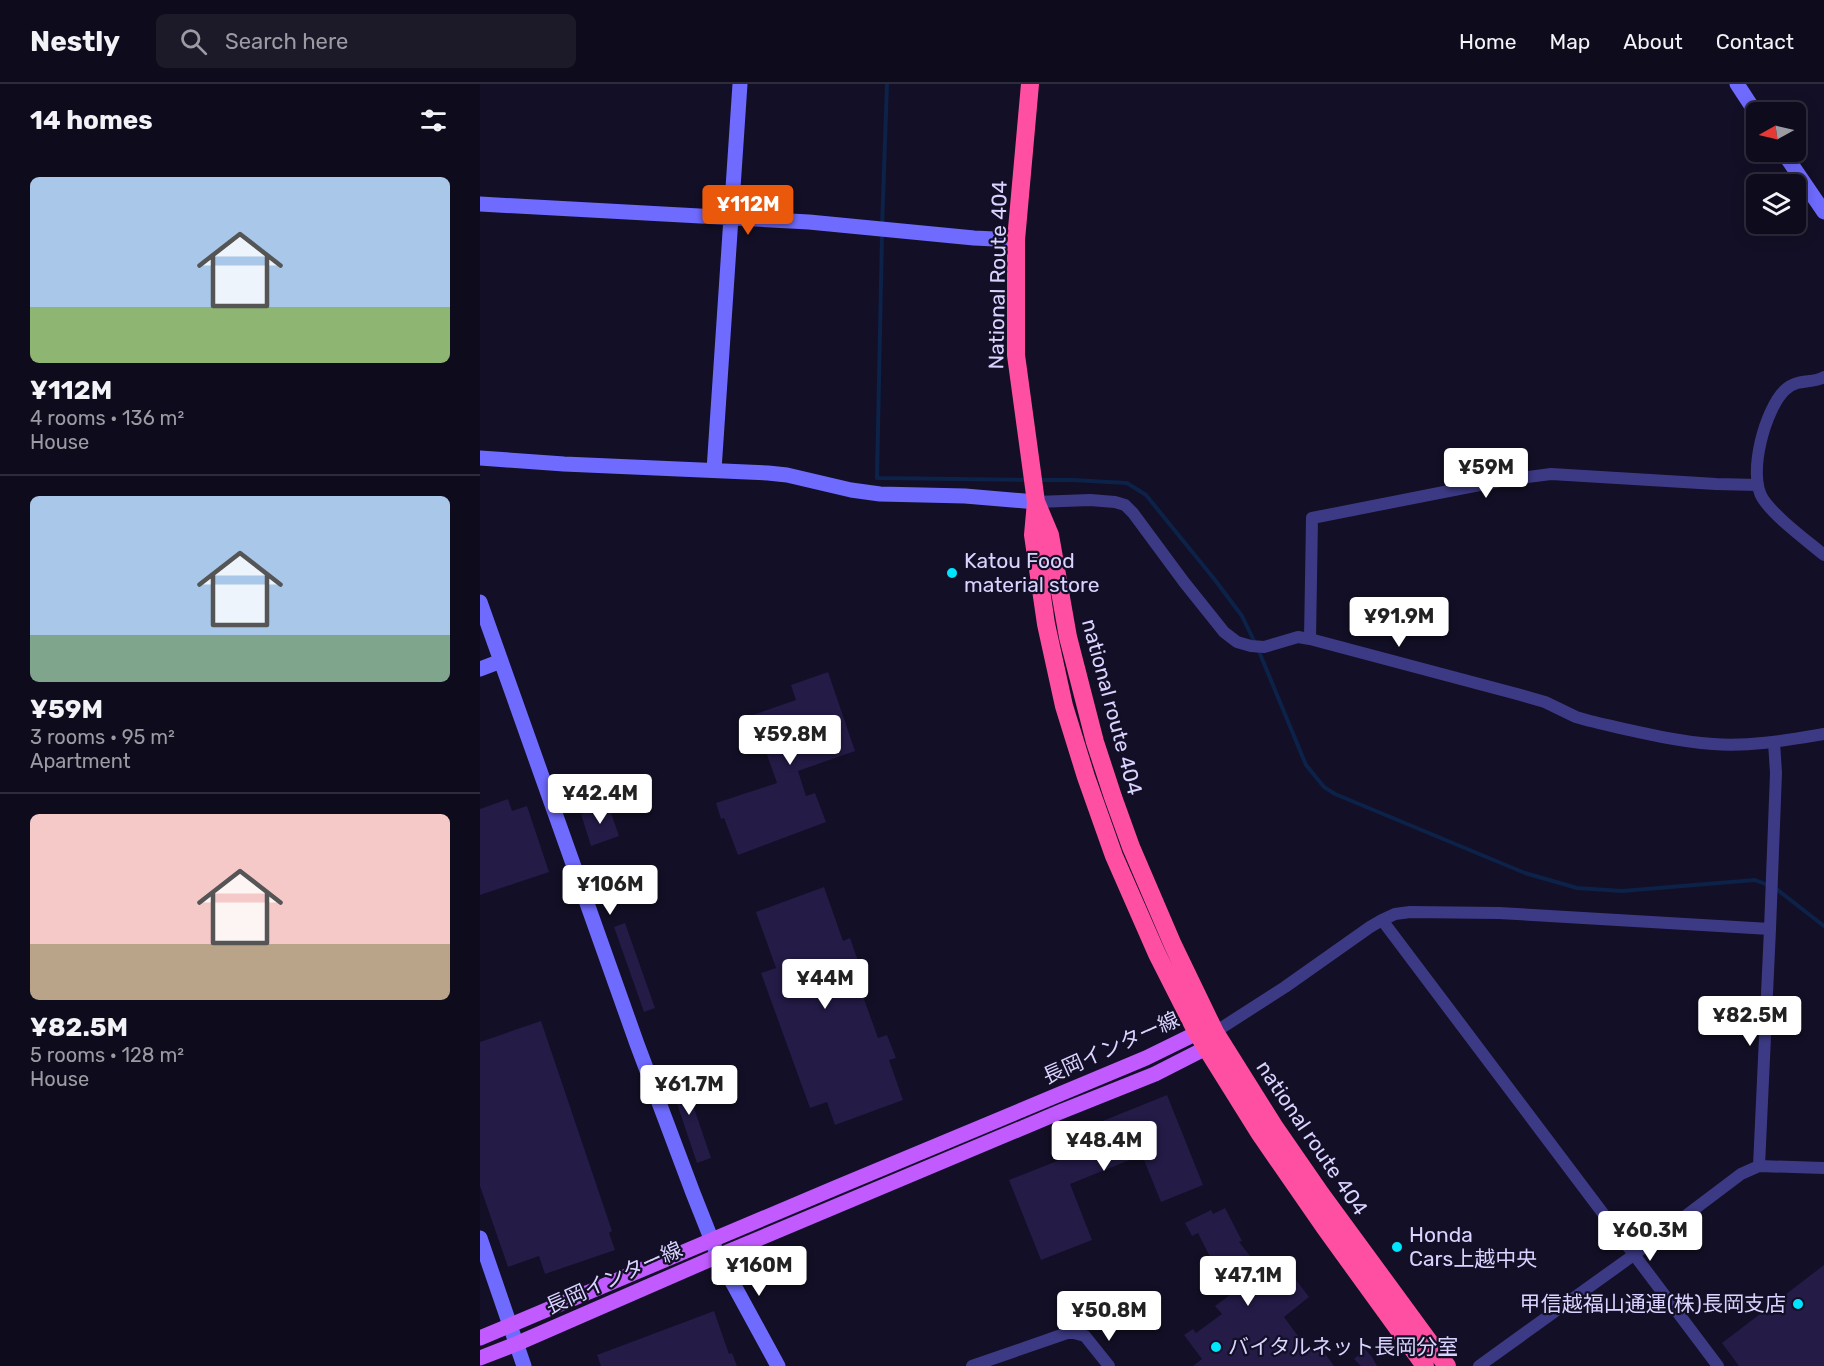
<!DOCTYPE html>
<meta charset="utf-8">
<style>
:root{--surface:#0e0b1c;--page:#1c1929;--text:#f1f3f6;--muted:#9b9ba3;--line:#2e2b3b;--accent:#ea580c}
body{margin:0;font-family:Rubik,"Noto Sans JP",sans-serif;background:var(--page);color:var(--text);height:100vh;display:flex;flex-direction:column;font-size:22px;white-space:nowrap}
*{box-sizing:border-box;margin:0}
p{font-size:20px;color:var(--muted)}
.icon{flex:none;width:33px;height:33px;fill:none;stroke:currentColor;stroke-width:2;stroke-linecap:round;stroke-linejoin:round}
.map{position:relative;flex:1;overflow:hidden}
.sheet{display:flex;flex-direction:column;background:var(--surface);width:480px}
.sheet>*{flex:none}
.needle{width:39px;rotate:262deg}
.buttons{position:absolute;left:1266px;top:18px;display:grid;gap:12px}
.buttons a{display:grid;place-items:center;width:60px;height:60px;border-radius:9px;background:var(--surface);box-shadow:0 3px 15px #0003,0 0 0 2px var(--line);font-size:30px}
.price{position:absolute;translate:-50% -51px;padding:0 14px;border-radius:6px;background:#fff;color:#222;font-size:20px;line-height:39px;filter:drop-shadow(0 2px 3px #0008)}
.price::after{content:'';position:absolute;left:50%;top:36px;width:18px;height:14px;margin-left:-9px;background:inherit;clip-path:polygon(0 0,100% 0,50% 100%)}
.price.active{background:var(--accent);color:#fff}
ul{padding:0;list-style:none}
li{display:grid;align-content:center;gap:12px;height:318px;padding:0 30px}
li+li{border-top:2px solid var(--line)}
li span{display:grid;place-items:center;height:186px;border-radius:9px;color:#555}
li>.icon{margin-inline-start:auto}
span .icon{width:108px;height:108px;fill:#fffc;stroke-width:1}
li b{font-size:26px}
h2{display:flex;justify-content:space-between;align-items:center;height:72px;padding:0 30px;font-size:26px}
header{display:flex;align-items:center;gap:36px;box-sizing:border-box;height:84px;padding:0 30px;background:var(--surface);border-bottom:2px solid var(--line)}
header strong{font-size:28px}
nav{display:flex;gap:33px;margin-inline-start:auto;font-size:21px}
.search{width:420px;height:54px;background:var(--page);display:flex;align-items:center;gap:15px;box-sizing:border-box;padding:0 21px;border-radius:9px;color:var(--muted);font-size:22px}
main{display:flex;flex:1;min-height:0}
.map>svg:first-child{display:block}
</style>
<header>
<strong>Nestly</strong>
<div class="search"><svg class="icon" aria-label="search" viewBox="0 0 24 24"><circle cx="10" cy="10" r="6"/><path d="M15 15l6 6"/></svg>Search here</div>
<nav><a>Home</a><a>Map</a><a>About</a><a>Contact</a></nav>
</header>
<main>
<section class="sheet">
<h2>14 homes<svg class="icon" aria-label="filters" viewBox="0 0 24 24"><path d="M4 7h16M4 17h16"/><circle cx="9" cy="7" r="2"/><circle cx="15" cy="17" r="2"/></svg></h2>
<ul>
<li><span style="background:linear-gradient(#a9c7e8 70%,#8fb573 0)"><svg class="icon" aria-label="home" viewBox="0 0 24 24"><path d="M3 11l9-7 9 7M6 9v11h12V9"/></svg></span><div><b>¥112M</b><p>4 rooms · 136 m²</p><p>House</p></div></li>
<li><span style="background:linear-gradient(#a9c7e8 75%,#7fa58c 0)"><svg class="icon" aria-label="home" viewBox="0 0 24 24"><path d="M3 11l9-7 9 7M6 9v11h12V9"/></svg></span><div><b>¥59M</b><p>3 rooms · 95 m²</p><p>Apartment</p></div></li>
<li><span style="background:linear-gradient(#f6c9c9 70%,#b9a48a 0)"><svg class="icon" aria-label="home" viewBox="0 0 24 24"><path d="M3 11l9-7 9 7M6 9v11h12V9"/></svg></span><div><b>¥82.5M</b><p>5 rooms · 128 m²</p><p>House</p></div></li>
</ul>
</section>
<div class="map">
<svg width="1344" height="1282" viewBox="0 0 1344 1282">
<rect width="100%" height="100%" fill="#130f26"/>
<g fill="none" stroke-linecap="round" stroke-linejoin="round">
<path stroke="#0c2248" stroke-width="4" d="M402,143L407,0
M402,150L397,394L548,396
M558,396H592L647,399L666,411L735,496L762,532L775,559
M778,565L826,681L844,703L855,710L1045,789L1097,804L1142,807L1275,796L1288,801
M1295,804L1344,842"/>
</g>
<path fill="#241b47" d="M348,588L375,667L318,687L326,712L335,709L346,738L258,771L244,734L241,735L236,719L297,699L273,631L316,616L311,601Z
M28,715L32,727L47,722L69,788L0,811V725Z
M128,720L139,752L111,762L101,730Z
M344,803L363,857L370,854L378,877L371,879L398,954L407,951L416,974L409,976L423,1016L355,1041L347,1018L330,1024L281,889L296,884L276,828Z
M145,839L175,924L164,928L134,843Z
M61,937L132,1147L129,1149L135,1166L65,1190L59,1172L28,1183L0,1102V958Z
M201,986L231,1074L217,1079L187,990Z
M687,1011L723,1101L681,1118L662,1071L590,1100L612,1156L561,1176L529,1096L600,1068L593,1049Z
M745,1124L762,1157L759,1158L778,1182L780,1181L794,1199L810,1188L829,1213L804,1233L829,1267L838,1260L854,1282H713L722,1275L704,1251L713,1245L716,1249L742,1230L735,1222L751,1210L739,1194L740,1193L718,1149L712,1152L705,1139L731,1126L733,1130Z
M1344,1181V1282H1259L1242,1259Z
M234,1227L249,1270L252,1269L257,1282H121L117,1271Z
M885,1265L892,1273L897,1282H881L874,1275Z"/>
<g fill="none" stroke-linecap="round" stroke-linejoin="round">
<path stroke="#3d3a85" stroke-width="12" d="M1344,293C1333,300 1317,294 1305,306C1285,325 1267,391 1283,415C1296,434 1326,456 1344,471
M556,418L610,416L635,418L645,421L653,429L704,498L744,548L757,558L771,562L784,563L818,553L830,555L1037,610L1065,618L1096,633L1110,637C1150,646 1192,657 1233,660C1270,663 1308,656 1344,650
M830,555L832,434L1025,396L1071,390L1236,400L1278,401
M902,836L915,830L930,828L1019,829L1290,845L1296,689L1294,658
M735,948L805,903L890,843L902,836L1238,1282
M1279,1082L1290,845
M492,1282L590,1248L605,1252L629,1282
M999,1282L1155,1170L1261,1090L1279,1082L1344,1084"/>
<path stroke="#6f6bff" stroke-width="15" d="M1257,0L1276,29
M1303,68L1344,128
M0,120L329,138L494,154L536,156
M0,374L84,380L288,389L307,391L371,406L400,410L485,412L556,418
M234,386L260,0
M0,518L157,960L213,1109L238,1172L298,1282
M0,585L21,577
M0,1154L44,1282"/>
<path stroke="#c25bff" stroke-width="15" d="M0,1254L355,1104L666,974L717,949L727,948
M0,1274L36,1260L238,1172L580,1028L675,990L726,964L732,953"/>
<path stroke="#ff4fa3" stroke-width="18" d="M550,0L536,156V271L556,418L553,451L566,540L584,622L606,693L634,772L677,870L717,949L780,1050L845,1144L945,1282
M557,420L570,451L588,553L615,658L633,713L651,763L693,861L735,948L794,1042L841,1110L967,1282"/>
</g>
<g fill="#00e5ff" stroke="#130f26" stroke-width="2">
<circle cx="472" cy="489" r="6"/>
<circle cx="917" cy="1163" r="6"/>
<circle cx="1318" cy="1220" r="6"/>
<circle cx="736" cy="1263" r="6"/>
</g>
<g text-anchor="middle" stroke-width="4.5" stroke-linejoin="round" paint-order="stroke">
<g font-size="21" fill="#d9d4ff" stroke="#130f26">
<text transform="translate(518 191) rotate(-89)" y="7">National Route 404</text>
<text transform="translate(632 623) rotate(75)" y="7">national route 404</text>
<text transform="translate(631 964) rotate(-24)" y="7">長岡インター線</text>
<text transform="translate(832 1054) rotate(56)" y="7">national route 404</text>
<text transform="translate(134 1194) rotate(-24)" y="7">長岡インター線</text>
</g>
<g font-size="21" fill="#d9d4ff" stroke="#130f26" text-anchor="start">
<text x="484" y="484">Katou Food<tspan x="484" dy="24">material store</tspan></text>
<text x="929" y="1158">Honda<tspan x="929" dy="24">Cars上越中央</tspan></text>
<text x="1306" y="1227" text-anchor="end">甲信越福山通運(株)長岡支店</text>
<text x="748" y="1270">バイタルネット長岡分室</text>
</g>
</g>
</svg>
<div class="buttons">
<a><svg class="needle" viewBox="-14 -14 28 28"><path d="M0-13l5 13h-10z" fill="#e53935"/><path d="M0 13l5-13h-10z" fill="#9b9ba3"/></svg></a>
<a><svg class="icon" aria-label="layers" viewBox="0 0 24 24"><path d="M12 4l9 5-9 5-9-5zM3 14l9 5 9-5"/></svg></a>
</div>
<b class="price active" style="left:268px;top:152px">¥112M</b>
<b class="price" style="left:1006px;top:415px">¥59M</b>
<b class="price" style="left:919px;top:564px">¥91.9M</b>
<b class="price" style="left:310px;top:682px">¥59.8M</b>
<b class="price" style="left:120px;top:741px">¥42.4M</b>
<b class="price" style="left:130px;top:832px">¥106M</b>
<b class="price" style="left:345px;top:926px">¥44M</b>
<b class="price" style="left:1270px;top:963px">¥82.5M</b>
<b class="price" style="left:209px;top:1032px">¥61.7M</b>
<b class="price" style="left:624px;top:1088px">¥48.4M</b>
<b class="price" style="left:1170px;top:1178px">¥60.3M</b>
<b class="price" style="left:279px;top:1213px">¥160M</b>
<b class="price" style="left:768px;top:1223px">¥47.1M</b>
<b class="price" style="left:629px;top:1258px">¥50.8M</b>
</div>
</main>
